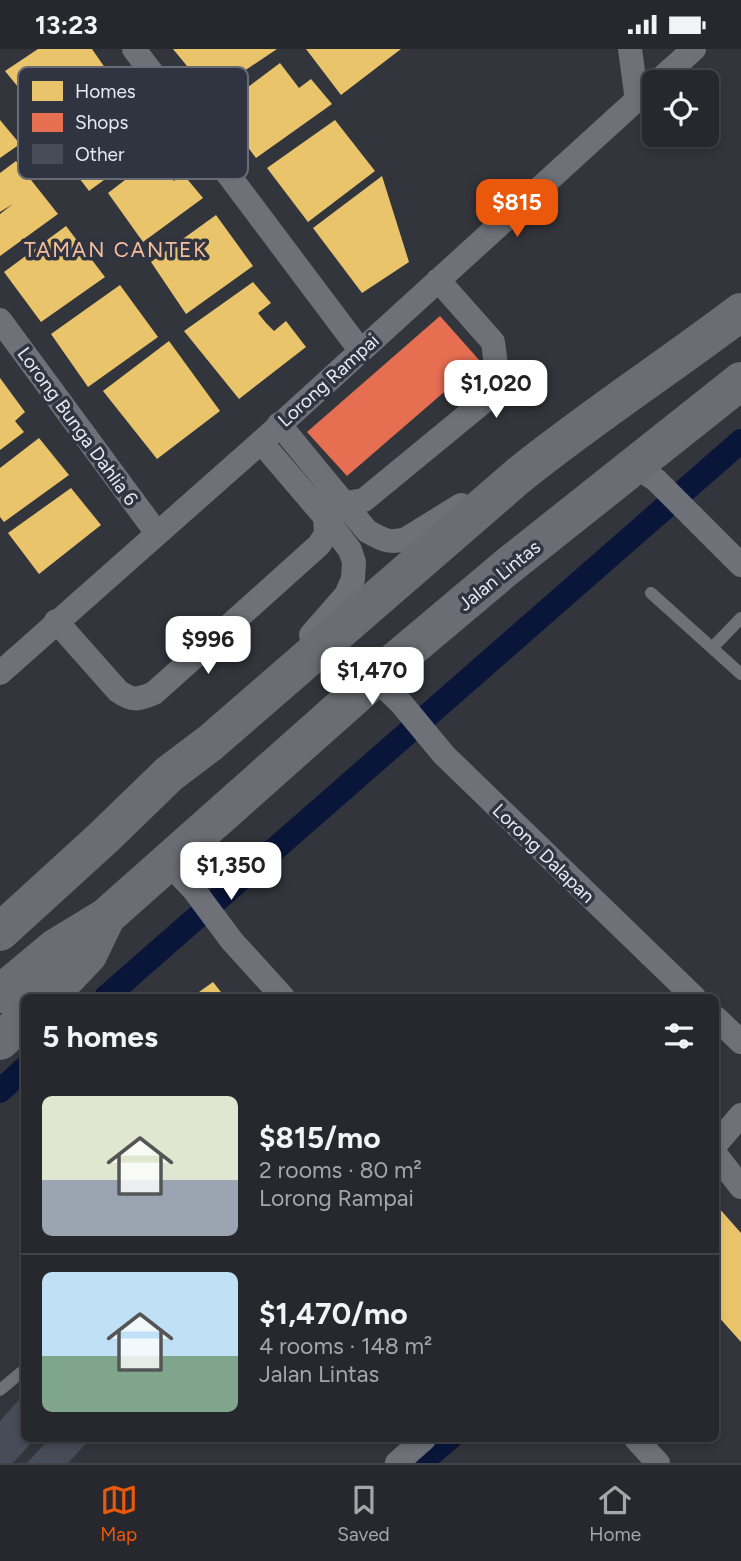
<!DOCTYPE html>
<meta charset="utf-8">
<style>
:root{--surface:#26282d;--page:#323439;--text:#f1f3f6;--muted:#a4a6aa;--line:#424449;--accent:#ea580c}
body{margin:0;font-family:Figtree,sans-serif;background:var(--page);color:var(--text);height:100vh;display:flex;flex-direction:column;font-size:26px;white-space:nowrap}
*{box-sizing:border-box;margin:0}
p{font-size:23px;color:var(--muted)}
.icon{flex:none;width:38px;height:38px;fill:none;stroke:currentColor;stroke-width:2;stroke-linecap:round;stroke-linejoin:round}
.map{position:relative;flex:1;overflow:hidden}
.details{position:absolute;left:21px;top:945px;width:698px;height:448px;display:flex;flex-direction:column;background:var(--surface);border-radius:10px;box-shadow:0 4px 10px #0003,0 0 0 2px var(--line)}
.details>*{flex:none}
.tools{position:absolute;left:642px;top:21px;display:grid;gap:14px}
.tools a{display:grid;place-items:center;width:77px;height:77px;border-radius:10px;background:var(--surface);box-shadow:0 4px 10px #0003,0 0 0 2px var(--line);font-size:35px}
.price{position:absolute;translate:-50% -60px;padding:0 16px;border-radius:14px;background:#fff;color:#222;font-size:23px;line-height:46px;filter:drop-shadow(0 2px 4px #0008)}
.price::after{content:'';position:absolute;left:50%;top:42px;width:21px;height:16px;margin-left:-10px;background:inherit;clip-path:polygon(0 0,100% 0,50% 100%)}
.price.selected{background:var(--accent);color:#fff}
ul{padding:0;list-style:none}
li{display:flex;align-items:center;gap:21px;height:175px;padding:0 21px}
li+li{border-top:2px solid var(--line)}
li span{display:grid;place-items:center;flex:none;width:196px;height:140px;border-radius:10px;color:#555}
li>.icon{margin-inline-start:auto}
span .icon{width:84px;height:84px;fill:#fffc;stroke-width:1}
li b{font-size:30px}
h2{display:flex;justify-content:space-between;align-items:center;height:84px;padding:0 21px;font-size:30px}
.status{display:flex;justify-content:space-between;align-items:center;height:49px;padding:0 35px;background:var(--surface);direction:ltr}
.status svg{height:19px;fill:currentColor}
.tab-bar{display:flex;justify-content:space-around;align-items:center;height:98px;border-top:2px solid var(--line);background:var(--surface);font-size:19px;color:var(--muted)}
.tab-bar a{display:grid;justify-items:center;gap:4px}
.tab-bar .selected{color:var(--accent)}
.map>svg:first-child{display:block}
</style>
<div class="status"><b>13:23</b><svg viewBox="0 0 49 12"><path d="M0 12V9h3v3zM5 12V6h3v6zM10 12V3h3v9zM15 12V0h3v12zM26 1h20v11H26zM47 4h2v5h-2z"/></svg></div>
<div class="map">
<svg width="741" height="1414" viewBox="0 0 741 1414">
<rect width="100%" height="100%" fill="#33353c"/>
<path fill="#09163a" d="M440,1390H467L439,1414H409Z"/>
<path fill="#e9c46a" d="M38,0H92L110,26L45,71L5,22Z
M173,0H277L210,45Z
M306,0H401L341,46Z
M280,14L299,39L311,30L332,55L256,109L219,60Z
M123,39L164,87L89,142L70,117L100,96L78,110L58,87Z
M0,71L20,95L0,109Z
M335,71L375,122L308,173L267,119Z
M155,108L174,132L183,125L203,149L143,193L108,144Z
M16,112L58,165L0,207V165L13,155L0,163V124Z
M382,127L409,213L362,244L313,179Z
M216,166L253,217L186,265L151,213Z
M66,177L105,228L41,273L4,223Z
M253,233L271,254L258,264L266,274L274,282L286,272L306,298L239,350L184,282Z
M120,236L158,288L88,338L51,285Z
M169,292L220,362L157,410L103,342Z
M0,329L25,363L15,372L24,383L0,401Z
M39,389L69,426L4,473L0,468V419Z
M71,439L101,476L39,525L8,484Z
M213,933L225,948H192Z
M718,1158L741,1184V1293L716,1265V1160Z"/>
<path fill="#e76f51" d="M440,267L480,312L347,427L307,383Z"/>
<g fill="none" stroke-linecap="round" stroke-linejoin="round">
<path stroke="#09163a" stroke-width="24" d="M106,948L741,392
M0,1042L24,1020"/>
</g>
<path fill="#474c59" d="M24,1345V1390H35L13,1414H0V1372Z
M49,1390H90L68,1414H27Z"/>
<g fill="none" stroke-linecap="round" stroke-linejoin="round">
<path stroke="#6e7178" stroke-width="12" d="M651,544L741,625
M712,599L741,569
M0,1341L24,1321"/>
<path stroke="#6e7178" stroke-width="24" d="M134,0L360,301
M630,0L637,52
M657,33L694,0
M0,271L156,483
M279,375L367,482C381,490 389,495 406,490L461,456
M261,393L325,468L350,501L354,513L353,530L346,546L311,586
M636,418L656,431L741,516
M345,454L364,451L499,340L493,293L438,231
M56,572L118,642C132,652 138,651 154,644L319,496L326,485L325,468
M0,624L261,393L654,35
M375,629L401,654L444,706L694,948
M168,813L194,841L232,892L283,948
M716,969L741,993
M716,1095L741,1066
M716,1106L741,1138
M636,1390L658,1414
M397,1414L424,1390"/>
<path stroke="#6a6d73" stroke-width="38" d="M0,883L103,789L169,725L210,694L518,427C590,369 667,319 741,263
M0,945L55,899L106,868L375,629L508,517L741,332
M48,948L88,906L104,873
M0,992L24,970"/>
</g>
<g text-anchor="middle" stroke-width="7" stroke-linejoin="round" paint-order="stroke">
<g font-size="19" fill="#e7eaf2" stroke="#2f3440">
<text transform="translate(328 331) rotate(-42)" y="7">Lorong Rampai</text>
<text transform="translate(78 377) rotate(54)" y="7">Lorong Bunga Dahlia 6</text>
<text transform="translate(499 526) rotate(-39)" y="7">Jalan Lintas</text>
<text transform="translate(544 804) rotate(44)" y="7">Lorong Dalapan</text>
</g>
<g font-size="21" letter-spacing="2" fill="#f7bf9b" stroke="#2f3440">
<text x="116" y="208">TAMAN CANTEK</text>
</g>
</g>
<rect x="18" y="18" width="230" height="112" rx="10" fill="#2f3440" stroke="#666b75" stroke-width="2"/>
<rect x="32" y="32" width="31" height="20" fill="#e9c46a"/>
<rect x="32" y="64" width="31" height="19" fill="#e76f51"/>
<rect x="32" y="95" width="31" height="20" fill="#474c59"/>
<g font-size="19" fill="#e7eaf2">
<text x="75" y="49">Homes</text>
<text x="75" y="80">Shops</text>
<text x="75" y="112">Other</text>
</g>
</svg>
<div class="tools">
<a><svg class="icon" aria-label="locate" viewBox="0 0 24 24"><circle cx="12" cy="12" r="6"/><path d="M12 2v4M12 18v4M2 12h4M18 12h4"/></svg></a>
</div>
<b class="price selected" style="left:517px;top:190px">$815</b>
<b class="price" style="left:496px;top:371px">$1,020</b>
<b class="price" style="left:208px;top:627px">$996</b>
<b class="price" style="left:372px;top:658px">$1,470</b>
<b class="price" style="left:231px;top:853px">$1,350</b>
<section class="details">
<h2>5 homes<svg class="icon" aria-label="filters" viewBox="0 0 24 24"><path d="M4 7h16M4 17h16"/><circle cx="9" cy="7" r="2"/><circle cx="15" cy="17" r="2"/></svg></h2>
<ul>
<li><span style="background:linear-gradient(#dfe7d0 60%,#9aa5b1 0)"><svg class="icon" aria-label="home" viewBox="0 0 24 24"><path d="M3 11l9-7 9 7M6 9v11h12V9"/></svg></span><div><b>$815/mo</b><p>2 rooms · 80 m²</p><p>Lorong Rampai</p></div></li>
<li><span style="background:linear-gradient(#bfe0f5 60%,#7fa58c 0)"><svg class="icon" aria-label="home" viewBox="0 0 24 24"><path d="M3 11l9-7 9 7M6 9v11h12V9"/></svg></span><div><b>$1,470/mo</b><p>4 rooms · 148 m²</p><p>Jalan Lintas</p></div></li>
</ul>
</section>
</div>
<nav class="tab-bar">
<a class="selected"><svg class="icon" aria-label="map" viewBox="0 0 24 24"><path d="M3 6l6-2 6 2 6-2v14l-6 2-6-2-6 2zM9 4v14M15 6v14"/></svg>Map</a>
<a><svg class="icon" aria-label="saved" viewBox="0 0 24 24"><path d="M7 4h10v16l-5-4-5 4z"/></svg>Saved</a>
<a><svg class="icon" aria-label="home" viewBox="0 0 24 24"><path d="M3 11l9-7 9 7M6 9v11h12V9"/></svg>Home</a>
</nav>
